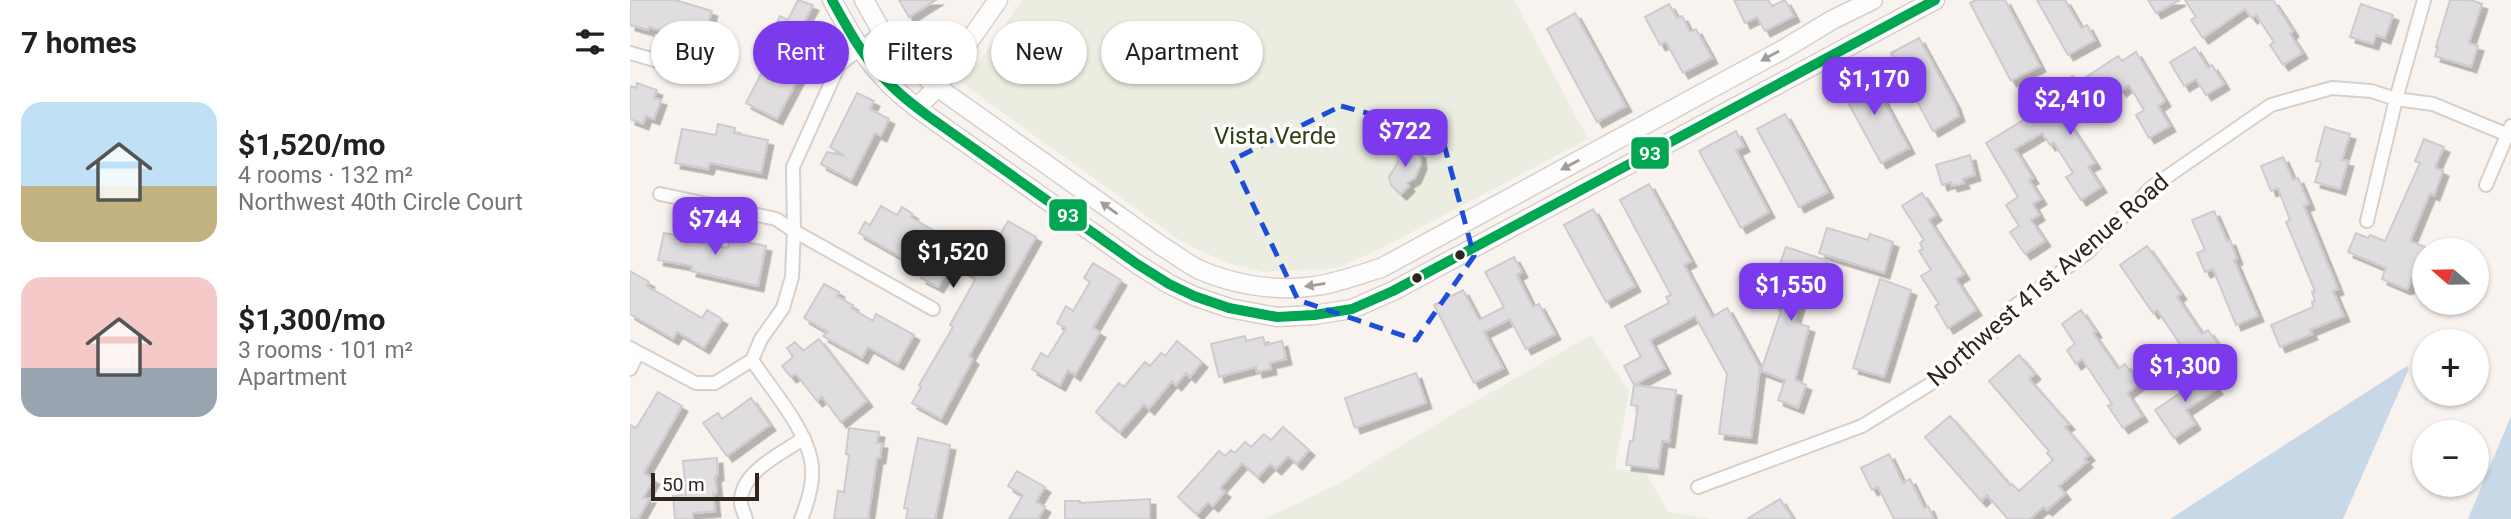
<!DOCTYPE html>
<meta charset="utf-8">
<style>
:root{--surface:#fff;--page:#f6f6f6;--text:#202124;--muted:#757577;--accent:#7c3aed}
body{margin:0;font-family:Roboto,sans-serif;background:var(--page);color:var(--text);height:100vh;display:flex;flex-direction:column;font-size:26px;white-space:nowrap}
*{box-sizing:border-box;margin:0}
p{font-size:23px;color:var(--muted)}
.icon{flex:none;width:38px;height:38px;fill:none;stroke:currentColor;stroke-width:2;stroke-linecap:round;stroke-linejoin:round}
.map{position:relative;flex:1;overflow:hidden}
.side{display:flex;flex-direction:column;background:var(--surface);width:630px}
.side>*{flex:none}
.hud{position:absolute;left:21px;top:21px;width:665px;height:63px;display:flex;gap:14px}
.needle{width:46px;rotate:290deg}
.buttons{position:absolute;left:1782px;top:238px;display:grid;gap:14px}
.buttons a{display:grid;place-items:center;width:77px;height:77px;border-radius:50%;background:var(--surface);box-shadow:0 2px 5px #0004;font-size:35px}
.scale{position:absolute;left:21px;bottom:18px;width:108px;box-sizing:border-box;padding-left:7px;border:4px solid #2e251e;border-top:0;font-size:19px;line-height:24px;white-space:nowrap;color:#2e251e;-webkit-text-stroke:5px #fff;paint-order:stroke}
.price{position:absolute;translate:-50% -60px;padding:0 16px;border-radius:14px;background:var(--accent);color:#fff;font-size:23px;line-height:46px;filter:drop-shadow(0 2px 4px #0008)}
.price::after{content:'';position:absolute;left:50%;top:42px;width:21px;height:16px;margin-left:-10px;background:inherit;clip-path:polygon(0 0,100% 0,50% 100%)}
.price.active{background:#222;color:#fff}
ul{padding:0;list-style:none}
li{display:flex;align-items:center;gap:21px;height:175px;padding:0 21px}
li span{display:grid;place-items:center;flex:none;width:196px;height:140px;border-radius:21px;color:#555}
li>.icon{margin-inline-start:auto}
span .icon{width:84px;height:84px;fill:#fffc;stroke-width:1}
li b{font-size:30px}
h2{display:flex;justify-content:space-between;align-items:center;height:84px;padding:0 21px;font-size:30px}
.chip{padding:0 24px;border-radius:32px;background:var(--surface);box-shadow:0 2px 5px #0004;font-size:24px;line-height:63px}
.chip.active{background:var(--accent);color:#fff}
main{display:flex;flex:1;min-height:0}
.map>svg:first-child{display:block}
</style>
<main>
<section class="side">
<h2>7 homes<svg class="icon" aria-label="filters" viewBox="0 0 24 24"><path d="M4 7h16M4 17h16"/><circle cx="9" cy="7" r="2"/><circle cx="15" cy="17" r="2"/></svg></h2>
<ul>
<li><span style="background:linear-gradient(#bfe0f5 60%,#c2b280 0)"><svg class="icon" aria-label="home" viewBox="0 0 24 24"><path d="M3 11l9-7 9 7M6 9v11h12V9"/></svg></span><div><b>$1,520/mo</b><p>4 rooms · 132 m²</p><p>Northwest 40th Circle Court</p></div></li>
<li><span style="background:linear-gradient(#f6c9c9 65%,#9aa5b1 0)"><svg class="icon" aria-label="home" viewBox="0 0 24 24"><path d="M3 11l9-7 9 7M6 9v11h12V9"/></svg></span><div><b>$1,300/mo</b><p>3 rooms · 101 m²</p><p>Apartment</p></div></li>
</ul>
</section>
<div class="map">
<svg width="1881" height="519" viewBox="0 0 1881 519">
<defs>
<filter id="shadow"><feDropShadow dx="5.5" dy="5.5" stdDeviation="0" flood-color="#0004"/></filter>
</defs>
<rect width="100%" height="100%" fill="#f9f3ef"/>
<path fill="#ebede1" d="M392,0H884L958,139L748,250L707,268L633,272L597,263L552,242L333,84Z
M961,335L999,391L985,468L1016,473L1038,512L1081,519H635L710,483L828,411Z"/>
<path fill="#c9d8e7" d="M1777,366L1779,369L1713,519H1540Z
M1881,416V519H1838Z"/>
<path fill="#e0dde0" stroke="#cdcbce" stroke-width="2" filter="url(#shadow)" d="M0,0H45L82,11L72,43L19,27L18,30L0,25Z
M168,0L183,5L174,22L193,32L147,119L116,103L148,41L140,37L150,16L158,20Z
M269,0H306L279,17Z
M1104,0H1138L1142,6L1155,0L1164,16L1135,31L1127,17L1115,23Z
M1346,0H1375L1410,66L1381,81L1340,3Z
M1407,0H1435L1451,28L1457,25L1465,40L1438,55Z
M1518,0H1550L1526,13Z
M1555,0H1643L1663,31L1660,34L1672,53L1653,65L1640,45L1644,42L1626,15L1622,18L1615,9L1573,38L1561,20L1566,17Z
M1820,0H1840L1852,4L1839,43L1848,46L1841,67L1805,56L1808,47H1806Z
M1039,4L1047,18L1052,16L1060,32L1066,29L1082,58L1053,73L1036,42L1030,45L1015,17Z
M1731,4L1763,15L1755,38L1746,35L1743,44L1720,37Z
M945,13L996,106L967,122L917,29Z
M1289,38L1325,104L1329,116L1303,131L1261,53Z
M1565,47L1578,68L1582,65L1594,84L1576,95L1566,79L1554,86L1540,62Z
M1506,52L1535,101L1528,106L1540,126L1519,138L1506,115L1514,110L1499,85L1491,91L1486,83L1458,101L1459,103L1436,119L1465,163L1458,167L1471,187L1451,200L1436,177L1443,173L1424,143L1420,145L1412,133L1385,149L1403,178L1399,180L1411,199L1403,204L1409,215L1401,220L1415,241L1395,254L1380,232L1389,226L1376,205L1388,197L1356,143L1426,100L1419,91L1443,76L1447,83L1488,56L1492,61Z
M1238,71L1279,148L1251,163L1209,86Z
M7,83L27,90L24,98L31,100L24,119L16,116L13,124L0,119V86L6,88Z
M227,93L244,101L240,109L259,119L251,136L245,133L221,180L191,164L197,152L215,156L200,147Z
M1155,114L1198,192L1169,207L1127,129Z
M88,124L105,128L104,133L138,140L131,173L80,163L78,169L45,163L52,129L86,135Z
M1695,127L1720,134L1712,160L1718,161L1710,189L1685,182L1691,162L1686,161Z
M1106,131L1114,146L1106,150L1139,212L1111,228L1069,151Z
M1794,139L1814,147L1805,167L1813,171L1804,195L1800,193L1780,241L1795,247L1778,288L1775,289L1752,279L1756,268L1718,252L1726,233L1738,238L1740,235L1755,241L1790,163L1785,161Z
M774,148H781L790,153L791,164L785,178L777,183L779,186L771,194L761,185L759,177L768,162L767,155Z
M1340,155L1345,175L1332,179L1334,183L1322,186L1321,182L1312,185L1306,165Z
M1653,157L1663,180L1668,178L1679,204L1674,206L1708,289L1703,291L1714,316L1680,330L1682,334L1650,347L1641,325L1683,307L1682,302L1685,301L1682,292L1685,291L1656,222L1660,220L1648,188L1641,191L1631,166Z
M1019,184L1061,261L1054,265L1082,317L1097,308L1130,368L1121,438L1089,434L1097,374L1065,316L1020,340L1035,368L1004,385L994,366L1011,357L995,326L1039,303L1036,297L1041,295L990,200Z
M1292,193L1306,215L1299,220L1334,274L1326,279L1346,310L1318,328L1305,306L1309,304L1291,276L1301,270L1289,251L1293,249L1290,243L1294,240L1272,206Z
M251,206L267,215L272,207L283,214L281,217L321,241L323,239L348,254L358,237L366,242L378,221L406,237L339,356L343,359L311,419L282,403L291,387L289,385L323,327L320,325L346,278L322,263L308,287L291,278L295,271L229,233L235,222L240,225Z
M963,209L1005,286L976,302L934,225Z
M1584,211L1597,241L1600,240L1607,259L1604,260L1628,316L1606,325L1583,269L1575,272L1567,253L1575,250L1562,220Z
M1197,228L1238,240L1240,234L1263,242L1254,273L1189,253Z
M52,231L72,235L70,243L98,248L100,239L136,246L128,286L61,271L62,266L28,260L34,233L51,236Z
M1517,246L1551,294L1547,297L1572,334L1578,330L1590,347L1560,368L1548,350L1552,347L1527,310L1523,313L1490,265Z
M1156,247L1198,261L1192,280L1184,277L1182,283L1176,281L1164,322L1179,327L1165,380L1176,385L1168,408L1148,400L1155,380L1131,371L1152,308L1144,305L1156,269L1149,267Z
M884,257L892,272L887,275L903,307L909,304L925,334L896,349L880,319L854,332L873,368L844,383L804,305L833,290L849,320L874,307L855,272Z
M463,263L491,280L463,328L470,332L445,375L438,370L430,385L402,369L411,353L418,357L436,328L427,323L436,306L443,311L460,282L454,278Z
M0,271L19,282L17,286L72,318L77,310L92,319L74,348L47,332L43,339L0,314Z
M1250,279L1281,290L1254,377L1223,368Z
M194,284L209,292L207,296L223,305L221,308L243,321L246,314L284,335L268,364L238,347L232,358L193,336L198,332L174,318Z
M1451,310L1466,332L1463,333L1488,369L1495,364L1509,384L1497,393L1512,416L1493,428L1478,406L1482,404L1452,359L1446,364L1437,350L1445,344L1432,324Z
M615,336L616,341L633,337L635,345L652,341L656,359L640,363L641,369L627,372L626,367L589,377L581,344Z
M189,339L237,401L211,422L192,397L187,401L166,374L161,377L152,366L163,357L157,348L165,342L173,351Z
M547,341L572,362L560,377L556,373L546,385L542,381L519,409L514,404L490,432L466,412L489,383L494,387L515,362L520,366L531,353L535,356Z
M1389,355L1405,374L1399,379L1439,424L1435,427L1459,455L1454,459L1457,462L1429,486L1435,494L1417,510L1413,507L1400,519H1378L1357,495L1351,501L1295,437L1320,416L1380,485L1382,484L1389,491L1423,460L1417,453L1419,451L1359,381Z
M1574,370L1587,389L1556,410L1565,424L1544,438L1525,410L1556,389L1553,385Z
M786,373L796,403L725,428L715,398Z
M1004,385L1046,390L1039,442L1032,441L1028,469L996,465L1000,441H1003L1008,406L1001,405Z
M28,392L52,406L14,473L24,479L13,498H20L8,519H0V425L6,428Z
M121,398L140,425L97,456L73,423L88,413L92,419Z
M653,427L679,450L667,464L658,456L646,469L640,464L628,477L612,463L590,488L595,492L583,506L578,502L567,514L548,497L589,451L595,456L601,450L605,453L615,442L621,447L634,434L641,440Z
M219,428L249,432L247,443H252L250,458H247L238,519H204L208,491L214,492L219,455L216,454Z
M288,438L320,445L305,519H276L278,509L274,508Z
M1259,454L1273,483L1280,479L1294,508L1298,506L1304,519H1264L1248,487L1242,490L1231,468Z
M87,458L88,475L85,476L87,493L83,494L85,511L63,513V519H45L43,496L56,495L53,461Z
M387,471L415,487L406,502L415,507L408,519H379L393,495L378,486Z
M520,499V519H435V501H450V503Z
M1150,499L1163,519H1117Z"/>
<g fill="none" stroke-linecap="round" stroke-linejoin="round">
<defs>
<path id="street" d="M252,32L209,65L163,167L164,231L303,309
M0,53L63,71
M1856,185L1881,126
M30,194L146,219L164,231L162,277L153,308L131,339L122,360C141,389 174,426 181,460C185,478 178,502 171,519
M1737,221L1766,99L1794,0
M0,348L66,383H85L122,360
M0,369L8,353
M1068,487L1232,426L1305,381L1364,331L1382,308L1458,252L1522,187L1641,105L1702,88L1741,91L1766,99L1803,104L1878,135
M116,519C115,514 111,508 111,503C109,472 153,453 174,438"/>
<path id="secondary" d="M202,0C217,27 231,54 253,77C266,92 282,104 298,116L507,264L539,284L564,296L599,308L647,317L684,315L722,309L763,291L1305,0
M234,0L252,32L272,56L307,87L533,247C545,254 557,264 570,270C602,284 642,291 677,287C702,285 727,275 751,268L1154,49L1202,20L1243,0
M287,108L307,87L368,0"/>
</defs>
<use href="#street" stroke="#d7d0ca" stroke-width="16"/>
<use href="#secondary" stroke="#d7d0ca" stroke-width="21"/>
<use href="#street" stroke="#fefdfd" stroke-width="12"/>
<use href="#secondary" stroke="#fefdfd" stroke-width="18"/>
<defs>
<path id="bus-1" d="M202,0C217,27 231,54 253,77C266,92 282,104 298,116L507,264L539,284L564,296L599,308L647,317L684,315L722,309L763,291L1305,0"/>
</defs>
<use href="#bus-1" stroke="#fff" stroke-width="16"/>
<use href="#bus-1" stroke="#00a651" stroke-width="10"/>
</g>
<defs><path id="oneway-solid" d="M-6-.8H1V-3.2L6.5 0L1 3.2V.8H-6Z" transform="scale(1.75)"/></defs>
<g fill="#a09c99">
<use href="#oneway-solid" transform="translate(1140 56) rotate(151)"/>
<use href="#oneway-solid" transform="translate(940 165) rotate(152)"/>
<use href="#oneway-solid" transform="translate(479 208) rotate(-144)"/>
<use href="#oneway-solid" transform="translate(685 285) rotate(171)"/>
</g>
<path fill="none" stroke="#1d4ed8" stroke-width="5" stroke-dasharray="14 9" stroke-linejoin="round" d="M711,106L811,133L844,256L786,340L668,300L602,160Z"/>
<g fill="#2e251e" stroke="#fff" stroke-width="2.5">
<circle cx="830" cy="255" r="6"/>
<circle cx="787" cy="278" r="6"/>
</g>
<g text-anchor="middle" stroke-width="7" stroke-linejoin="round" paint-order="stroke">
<g font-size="24" fill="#314012" stroke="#fff">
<text x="645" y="144">Vista Verde</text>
</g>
<g font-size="24" fill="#2e251e" stroke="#fff">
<text transform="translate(1418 280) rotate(-41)" y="8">Northwest 41st Avenue Road</text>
</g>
</g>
<g stroke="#fff" stroke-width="2.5">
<rect x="1000" y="136" width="40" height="34" rx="7" fill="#00a651"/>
<rect x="418" y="198" width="40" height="34" rx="7" fill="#00a651"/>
</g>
<g font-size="19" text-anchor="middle" font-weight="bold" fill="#fff">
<text x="1020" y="160">93</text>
<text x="438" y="222">93</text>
</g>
</svg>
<div class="buttons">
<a><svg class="needle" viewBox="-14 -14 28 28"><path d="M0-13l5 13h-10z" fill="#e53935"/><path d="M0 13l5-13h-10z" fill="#757577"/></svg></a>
<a>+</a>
<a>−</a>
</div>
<div class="scale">50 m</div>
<b class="price" style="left:1244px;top:117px">$1,170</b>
<b class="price" style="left:1440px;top:137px">$2,410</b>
<b class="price" style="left:775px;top:169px">$722</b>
<b class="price" style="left:85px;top:257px">$744</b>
<b class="price active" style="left:323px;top:290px">$1,520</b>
<b class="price" style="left:1161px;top:323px">$1,550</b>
<b class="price" style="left:1555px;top:404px">$1,300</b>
<div class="hud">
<a class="chip">Buy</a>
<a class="chip active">Rent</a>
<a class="chip">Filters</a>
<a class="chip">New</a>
<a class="chip">Apartment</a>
</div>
</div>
</main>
